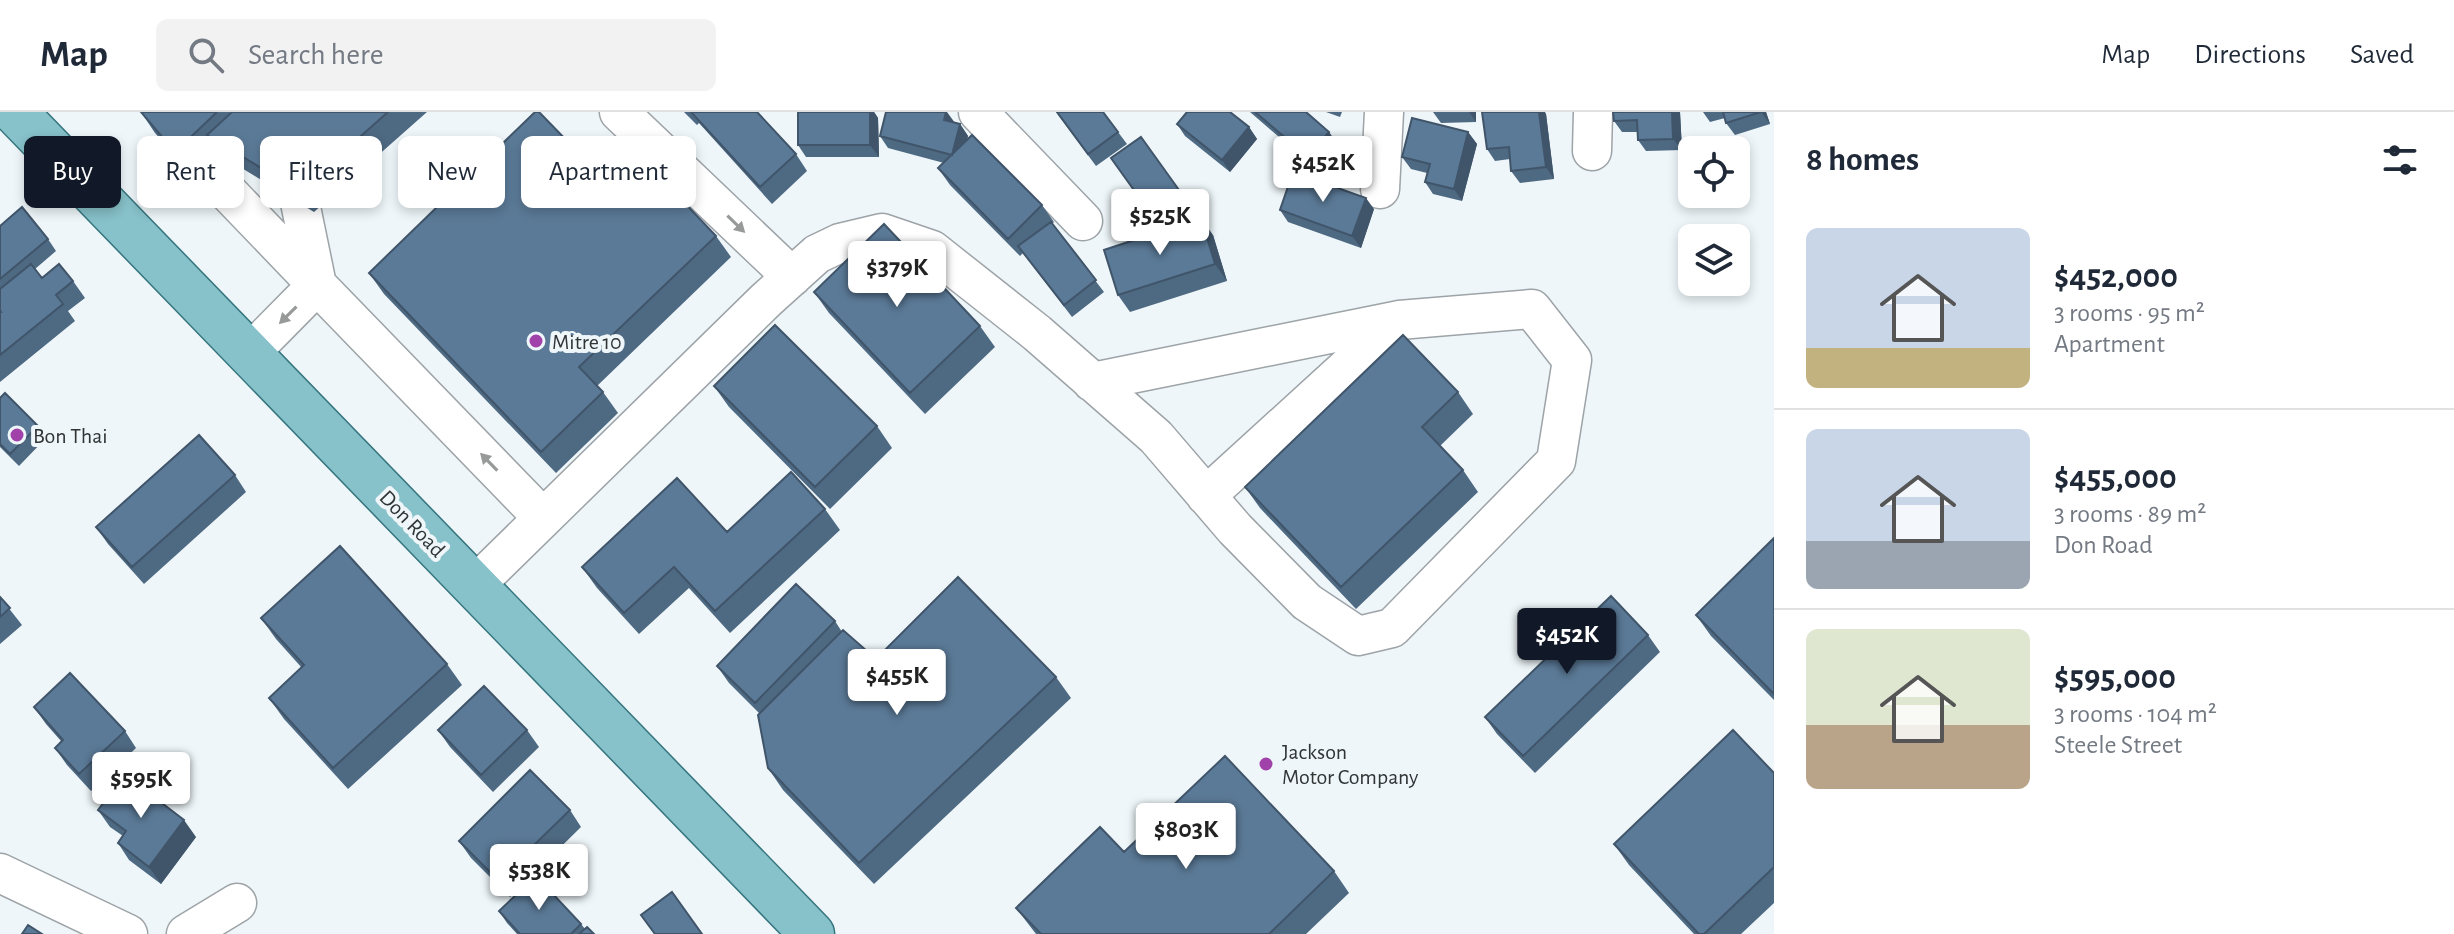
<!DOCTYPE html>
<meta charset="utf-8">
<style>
:root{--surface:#fff;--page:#f2f2f3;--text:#1f2937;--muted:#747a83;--line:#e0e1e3;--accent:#111827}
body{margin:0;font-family:"Alegreya Sans",sans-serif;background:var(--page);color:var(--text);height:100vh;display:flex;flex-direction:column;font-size:30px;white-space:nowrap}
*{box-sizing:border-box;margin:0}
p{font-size:26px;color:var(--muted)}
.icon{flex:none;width:44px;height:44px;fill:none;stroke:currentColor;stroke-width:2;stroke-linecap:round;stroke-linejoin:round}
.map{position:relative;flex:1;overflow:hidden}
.drawer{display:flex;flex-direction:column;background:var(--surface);width:680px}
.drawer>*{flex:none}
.banner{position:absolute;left:24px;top:24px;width:760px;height:72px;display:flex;gap:16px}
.controls{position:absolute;left:1678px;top:24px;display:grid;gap:16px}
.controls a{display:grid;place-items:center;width:72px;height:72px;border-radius:12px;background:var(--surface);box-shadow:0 4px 12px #0003;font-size:40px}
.price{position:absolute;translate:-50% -68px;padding:0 18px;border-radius:8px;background:#fff;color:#222;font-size:26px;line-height:52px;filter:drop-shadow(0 2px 4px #0008)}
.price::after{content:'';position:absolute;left:50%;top:48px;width:24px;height:18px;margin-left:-12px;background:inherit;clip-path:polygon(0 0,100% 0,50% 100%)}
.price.on{background:var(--accent);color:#fff}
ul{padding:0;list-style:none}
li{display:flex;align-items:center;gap:24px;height:200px;padding:0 32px}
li+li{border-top:2px solid var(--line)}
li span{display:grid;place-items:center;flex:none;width:224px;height:160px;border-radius:12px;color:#555}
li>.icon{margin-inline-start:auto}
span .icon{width:96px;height:96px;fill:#fffc;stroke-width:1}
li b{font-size:34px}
h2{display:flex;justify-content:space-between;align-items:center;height:96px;padding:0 32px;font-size:34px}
.tag{padding:0 28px;border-radius:12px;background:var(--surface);box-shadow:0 4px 12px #0003;font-size:28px;line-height:72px}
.tag.on{background:var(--accent);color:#fff}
header{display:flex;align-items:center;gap:48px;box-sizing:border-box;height:112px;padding:0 40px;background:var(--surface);border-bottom:2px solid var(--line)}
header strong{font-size:38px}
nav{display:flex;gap:44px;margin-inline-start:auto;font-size:28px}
.search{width:560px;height:72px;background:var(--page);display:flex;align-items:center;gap:20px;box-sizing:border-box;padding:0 28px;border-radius:12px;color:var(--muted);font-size:30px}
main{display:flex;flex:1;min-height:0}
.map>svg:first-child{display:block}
</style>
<header>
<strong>Map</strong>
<div class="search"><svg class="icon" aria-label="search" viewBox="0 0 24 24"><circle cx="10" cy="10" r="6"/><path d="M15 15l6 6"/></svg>Search here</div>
<nav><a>Map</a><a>Directions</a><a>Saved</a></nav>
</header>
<main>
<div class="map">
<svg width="1774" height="822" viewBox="0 0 1774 822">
<rect width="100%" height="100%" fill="#eef6f9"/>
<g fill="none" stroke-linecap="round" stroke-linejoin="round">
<defs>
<path id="minor" d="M619,0L792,165
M978,0L1083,109
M1592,39L1593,0
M220,72L317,173
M1380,77L1384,0
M317,173L296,71L374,0
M249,242L317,173L543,406
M1206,384L1399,208
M474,474L766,188L817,142L840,131L882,121L932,138L1037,221L1156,325L1235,417L1307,490L1358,524L1392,516L1556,349L1572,248L1532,197L1399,208L1092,270
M0,761L128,822
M186,822L237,791"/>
<path id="major" d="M15,0L812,822"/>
</defs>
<use href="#minor" stroke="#9da3a7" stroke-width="41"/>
<use href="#major" stroke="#35757e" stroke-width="47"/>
<use href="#minor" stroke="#fff" stroke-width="38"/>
<use href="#major" stroke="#87c1c9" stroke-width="44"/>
</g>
<path fill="#4e6982" d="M141,0H427L314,100L222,44L216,36L190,61L155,21Z
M684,0H757L796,42L807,59L772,92L699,11L697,13Z
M798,0H874L878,6L879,45H806L798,33Z
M1056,0L1118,20L1127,32L1096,54Z
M1250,0H1306L1329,20L1337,32L1316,57Z
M1326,0H1342L1340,5Z
M1433,0H1476V10L1441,11Z
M1680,0L1682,38L1646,39L1638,28V20H1622L1614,9Z
M1703,0H1766L1770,12L1735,23L1726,11L1725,6L1710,10Z
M1546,2L1554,67L1520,71L1511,59L1510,47L1495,49L1487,37Z
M954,10L960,12L968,24L967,27L1042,93L1054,110L1052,112L1104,180L1072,205L1023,141L1020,144L950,73L938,56L944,51L888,36L880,24Z
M1177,12L1249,15L1257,27L1230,60L1185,24Z
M1468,20L1477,32L1462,89L1433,82L1425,70L1427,61L1411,57L1402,45Z
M1141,25L1192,96L1162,118L1111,46Z
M609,72L716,124L731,145L597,274L603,280L618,301L556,361L384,182L369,161Z
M1374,97L1361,136L1288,110L1280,98Z
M0,114L48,127L56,139L35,157L42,166L73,169L85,186L68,199L75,209L0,270Z
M1213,123L1227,169L1130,200L1118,183Z
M814,180L980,214L995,235L925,302L829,201Z
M714,274L877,314L892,336L830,397L729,295Z
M1458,280L1473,302L1440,334L1463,358L1478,380L1356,497L1260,396L1245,375Z
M0,286L38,314L46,326L19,354L0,335Z
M235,363L246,380L144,472L108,432L96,415Z
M825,397L840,418L730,521L689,476L639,522L597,476L582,455Z
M1774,426V588L1711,524L1696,503Z
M0,485L22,513L0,532Z
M261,506L447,552L462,573L348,677L284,607L269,586L302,556L276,527Z
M835,509L842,520L876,547L1056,565L1071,586L874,772L783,678L768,656L759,601L729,571L717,554Z
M1648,523L1660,540L1535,661L1497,622L1485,605Z
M34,595L125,619L136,636L91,679L67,653L55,636L61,629L46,612Z
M438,618H527L539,635L493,680L450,635Z
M1774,661V791L1741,822H1694L1629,753L1614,732Z
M98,698L196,725L161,772L129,748L118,731L123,724L110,715Z
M570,698L581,715L510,785L471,746L459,729Z
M1124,740L1334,759L1349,781L1306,822H1036L1016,796Z
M499,799L581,812L585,817L594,822H517L507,811Z"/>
<path fill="#40556a" d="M870,0H874L878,6L879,45L870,33Z
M946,0H947L955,11L944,8Z
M1469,0H1476V10Z
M1539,0H1545L1546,2L1554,67L1546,55Z
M1672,0H1680L1682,38L1673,27Z
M1761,0H1766L1770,12Z
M960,12L968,24L960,55L952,43Z
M1249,15L1257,27L1230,60L1222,48Z
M1329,20L1337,32L1316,57L1308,45Z
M1468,20L1477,32L1462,89L1454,77Z
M1366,86L1374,97L1361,136L1352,124Z
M1201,106L1213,123L1227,169L1215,152Z
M184,708L196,725L161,772L149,755Z"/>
<path fill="#5b7a97" stroke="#40556a" stroke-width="2" d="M141,0H217L175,40Z
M232,0H388L299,79L207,23Z
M535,0H539L609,72L639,43L716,124L579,255L603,280L541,340L369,161Z
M691,0H757L796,42L760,75Z
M798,0H870V33H798Z
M886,0H946L944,8L960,12L952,43L880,24Z
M1057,0H1103L1118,20L1088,42Z
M1187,0H1230L1249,15L1222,48L1177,12Z
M1255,0H1306L1329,20L1308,45Z
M1482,0H1539L1546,55L1511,59L1509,35L1487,37Z
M1613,0H1672L1673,27L1638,28L1637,8L1614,9Z
M1723,0H1761L1726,11Z
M1412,6L1468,20L1454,77L1425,70L1430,52L1402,45Z
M972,23L1042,93L1008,127L938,56Z
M1141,25L1184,85L1154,106L1111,46Z
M1293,60L1366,86L1352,124L1280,98Z
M22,95L48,127L0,167V114Z
M1201,106L1215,152L1118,183L1104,138Z
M1051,110L1096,168L1064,193L1018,134Z
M884,112L980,214L910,281L814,180Z
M31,152L42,166L59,152L73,169L56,183L63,192L0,243V200H1L0,198V177Z
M775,213L877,314L815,375L714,274Z
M1403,223L1458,280L1422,315L1463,358L1341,475L1245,375Z
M5,281L38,314L10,342L0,332V286Z
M199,323L235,363L132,455L96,415Z
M791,360L825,397L715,499L674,455L624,501L582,455L677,366L727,420Z
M1774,426V582L1696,503Z
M340,434L447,552L333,656L269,586L304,553L261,506Z
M958,465L1056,565L859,751L768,656L758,603L843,518L876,547Z
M796,472L835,509L755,591L717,554Z
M1611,484L1648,523L1523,644L1485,605Z
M0,485L10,496L0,505Z
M70,561L125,619L79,662L55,636L63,628L34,595Z
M484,574L527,618L481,663L438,618Z
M1733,618L1774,661V755L1704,822H1699L1614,732Z
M1225,644L1334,759L1269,822H1041L1016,796L1100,715L1124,740Z
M530,658L570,698L498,768L459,729Z
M125,663L184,708L149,755L118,731L126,719L98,698Z
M536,764L581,812L571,822H520L499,799Z
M672,780L702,822H655L641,803Z
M28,813L42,822H22Z
M587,815L594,822H579Z"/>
<defs><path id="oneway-solid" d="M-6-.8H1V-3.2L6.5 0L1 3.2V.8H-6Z" transform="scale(2)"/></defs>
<g fill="#989a9a">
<use href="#oneway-solid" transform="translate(736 112) rotate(44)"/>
<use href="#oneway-solid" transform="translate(288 203) rotate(135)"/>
<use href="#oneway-solid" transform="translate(489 350) rotate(-134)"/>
</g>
<g fill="#a142ab" stroke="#eef6f9" stroke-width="3">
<circle cx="536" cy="229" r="8"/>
<circle cx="17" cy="323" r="8"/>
<circle cx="1266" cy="652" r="8"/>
</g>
<g text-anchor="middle" stroke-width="8" stroke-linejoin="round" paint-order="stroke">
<g font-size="22" fill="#313435" stroke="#eef6f9" text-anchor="start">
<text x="552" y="237">Mitre 10</text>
<text x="33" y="331">Bon Thai</text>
<text x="1282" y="647">Jackson<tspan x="1282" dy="25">Motor Company</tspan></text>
</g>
<g font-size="22" fill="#313435" stroke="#eef6f9">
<text transform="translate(413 411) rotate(46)" y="8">Don Road</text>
</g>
</g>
</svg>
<div class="controls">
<a><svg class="icon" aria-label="locate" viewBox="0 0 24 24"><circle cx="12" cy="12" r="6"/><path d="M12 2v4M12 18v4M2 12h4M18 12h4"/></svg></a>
<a><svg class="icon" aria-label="layers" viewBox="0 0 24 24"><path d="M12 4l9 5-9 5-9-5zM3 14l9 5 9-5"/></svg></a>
</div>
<b class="price" style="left:1323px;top:92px">$452K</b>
<b class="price" style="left:1160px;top:145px">$525K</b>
<b class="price" style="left:897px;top:197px">$379K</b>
<b class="price on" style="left:1567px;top:564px">$452K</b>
<b class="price" style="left:897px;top:605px">$455K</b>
<b class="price" style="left:141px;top:708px">$595K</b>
<b class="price" style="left:1186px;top:759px">$803K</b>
<b class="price" style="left:539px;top:800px">$538K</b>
<div class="banner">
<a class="tag on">Buy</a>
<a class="tag">Rent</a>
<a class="tag">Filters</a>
<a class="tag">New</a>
<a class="tag">Apartment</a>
</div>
</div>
<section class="drawer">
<h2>8 homes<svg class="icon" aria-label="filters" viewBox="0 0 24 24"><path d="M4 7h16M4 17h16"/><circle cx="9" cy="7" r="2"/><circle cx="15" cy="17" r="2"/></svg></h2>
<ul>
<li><span style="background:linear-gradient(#c9d6e8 75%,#c2b280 0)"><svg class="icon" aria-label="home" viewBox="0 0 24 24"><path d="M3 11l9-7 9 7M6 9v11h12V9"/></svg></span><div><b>$452,000</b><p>3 rooms · 95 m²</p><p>Apartment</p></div></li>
<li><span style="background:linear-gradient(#c9d6e8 70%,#9aa5b1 0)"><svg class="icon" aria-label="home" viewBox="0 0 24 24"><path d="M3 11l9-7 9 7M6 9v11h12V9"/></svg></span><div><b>$455,000</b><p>3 rooms · 89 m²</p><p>Don Road</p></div></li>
<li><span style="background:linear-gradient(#dfe7d0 60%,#b9a48a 0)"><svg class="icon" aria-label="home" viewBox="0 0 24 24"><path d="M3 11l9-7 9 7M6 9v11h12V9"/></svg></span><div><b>$595,000</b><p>3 rooms · 104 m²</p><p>Steele Street</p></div></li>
</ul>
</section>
</main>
